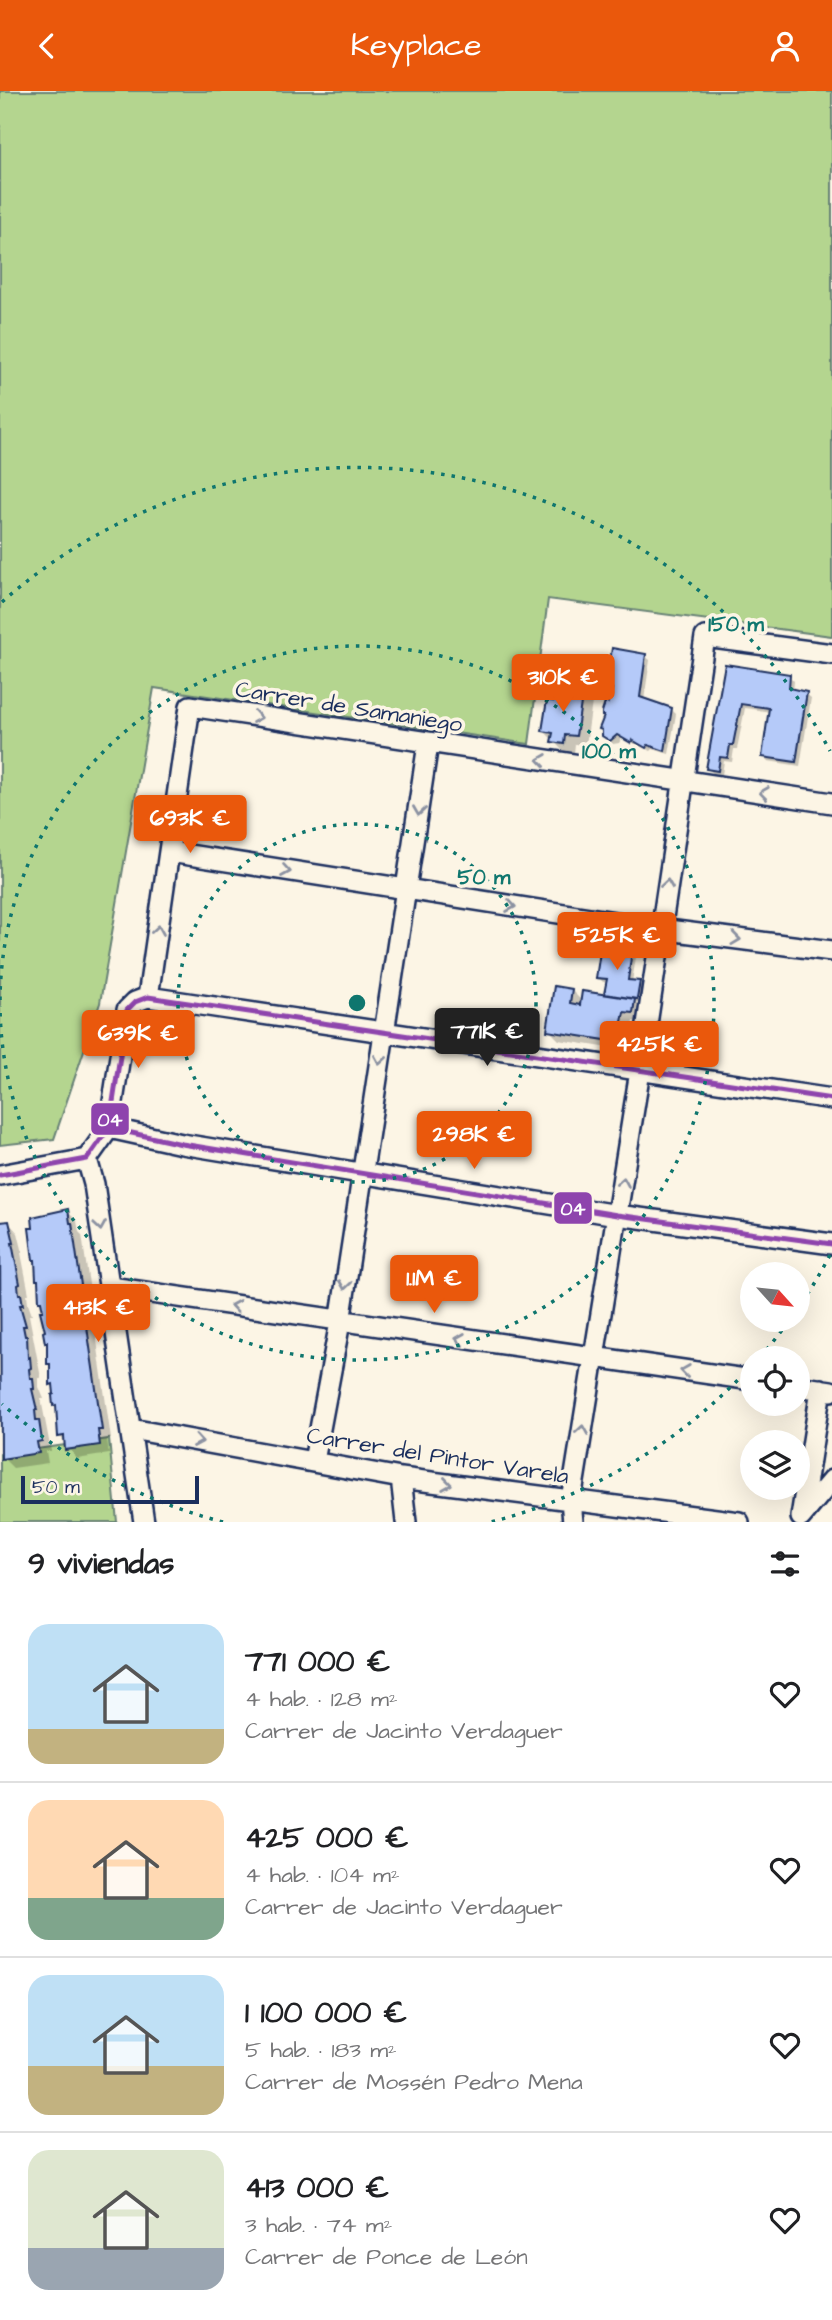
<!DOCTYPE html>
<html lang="es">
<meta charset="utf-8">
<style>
:root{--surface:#fff;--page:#f2f2f2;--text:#202124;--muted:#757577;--line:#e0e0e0;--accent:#ea580c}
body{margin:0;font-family:"Architects Daughter",sans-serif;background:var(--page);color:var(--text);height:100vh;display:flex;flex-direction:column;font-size:26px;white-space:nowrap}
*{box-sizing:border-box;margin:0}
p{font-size:23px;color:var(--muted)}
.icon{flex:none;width:38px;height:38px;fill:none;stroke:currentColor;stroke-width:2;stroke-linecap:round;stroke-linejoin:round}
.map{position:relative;height:1431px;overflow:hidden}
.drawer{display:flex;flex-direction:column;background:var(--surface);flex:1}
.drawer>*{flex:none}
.needle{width:46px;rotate:117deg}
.buttons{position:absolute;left:740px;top:1171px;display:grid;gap:14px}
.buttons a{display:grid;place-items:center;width:70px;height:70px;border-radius:50%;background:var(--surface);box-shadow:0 7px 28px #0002;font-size:35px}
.scale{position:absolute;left:21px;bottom:18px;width:178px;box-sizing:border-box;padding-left:7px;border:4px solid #1b2f5e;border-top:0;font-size:19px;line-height:24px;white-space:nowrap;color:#1b2f5e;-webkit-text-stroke:5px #fcf5e5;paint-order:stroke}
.price{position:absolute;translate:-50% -60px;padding:0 16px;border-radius:7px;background:var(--accent);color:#fff;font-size:23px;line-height:46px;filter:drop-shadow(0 2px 4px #0008)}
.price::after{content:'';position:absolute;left:50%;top:42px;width:21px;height:16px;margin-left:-10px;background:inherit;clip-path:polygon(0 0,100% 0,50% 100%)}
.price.current{background:#222;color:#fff}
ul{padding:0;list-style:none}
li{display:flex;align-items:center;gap:21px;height:175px;padding:0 28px}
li+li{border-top:2px solid var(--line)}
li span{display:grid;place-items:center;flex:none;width:196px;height:140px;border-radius:21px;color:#555}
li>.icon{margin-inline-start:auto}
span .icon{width:84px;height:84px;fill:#fffc;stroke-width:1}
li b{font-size:30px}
h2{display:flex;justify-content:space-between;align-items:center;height:84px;padding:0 28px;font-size:30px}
header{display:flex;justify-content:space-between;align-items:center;height:91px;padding:0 28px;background:var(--accent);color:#fff;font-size:32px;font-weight:600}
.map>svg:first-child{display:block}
</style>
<header><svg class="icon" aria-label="back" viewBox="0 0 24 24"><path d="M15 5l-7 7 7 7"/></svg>Keyplace<svg class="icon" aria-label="person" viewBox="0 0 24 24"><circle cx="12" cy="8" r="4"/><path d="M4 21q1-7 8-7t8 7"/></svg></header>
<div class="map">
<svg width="832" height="1431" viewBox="0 0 832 1431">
<rect width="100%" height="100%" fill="#fcf5e5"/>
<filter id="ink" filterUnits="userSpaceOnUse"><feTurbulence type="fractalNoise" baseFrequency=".0143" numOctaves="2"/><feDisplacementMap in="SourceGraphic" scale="14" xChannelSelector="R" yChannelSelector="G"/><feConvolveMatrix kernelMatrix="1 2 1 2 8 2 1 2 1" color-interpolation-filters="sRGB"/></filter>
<g filter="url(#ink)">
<path fill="#b4d58f" stroke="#688276" stroke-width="2" d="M0,0H832V545L548,508L529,653L154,597L100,912L54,1048L0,1054Z
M109,1348L117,1431H0V1363Z"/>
<path fill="#0003" d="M645,565L650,569L644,609L671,618L676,623L669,663L653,658L651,660L622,647L619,652L613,653L604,644L601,638L613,601L608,596Z
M726,575L789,585L794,590L793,600L806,603L811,607L800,675L768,670L763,665L771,621L745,617L737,658H734L732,671L724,670L722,684L713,682L708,678Z
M582,601L592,611L586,654L575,653L574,662L563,660L544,640L555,612Z
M632,861L636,866L632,891L639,892L643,897L641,912L636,911L644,920L643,931L633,930L628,960L559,949L549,939L571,899L582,910L610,906L606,902L608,892L603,891L598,886Z
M67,1120L77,1130L79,1141L82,1144L111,1348L107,1349L109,1363L77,1368L60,1345L58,1317L55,1314V1297L52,1293V1275L49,1272Z
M8,1131L18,1142L23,1162H21L29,1203H27L28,1213L32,1224H29L41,1287H38L39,1296L44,1308H41L51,1360H46L48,1372L13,1377L3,1367L0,1357V1133Z"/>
<path fill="#b5caf9" stroke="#1b2f5e" stroke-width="2" d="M612,557L646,563L640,606L672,617L665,660L648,654L646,657L632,649L631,652L617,644L610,650L602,645V639L599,638L604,625H602V621L605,612L607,609L608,611L612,598L606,596Z
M725,573L790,583L789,597L807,601L796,671L762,666L769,617L741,613L733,654H730L728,667L720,666L718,680L706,678Z
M555,595L583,599L576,645L565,644L564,653L551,651L553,642L542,640L547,609L553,610Z
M601,854L632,859L628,889L640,890L637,908L604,903L607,888L596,887Z
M554,895L572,898L570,912L580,914L582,900L635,908L633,922L624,921L618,951L547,940Z
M68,1118L70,1132H72L102,1339H98L100,1354L65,1359L64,1345L58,1346L56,1314L53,1315L52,1304L54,1303L53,1293L50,1294V1273H47V1251L45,1252L43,1241L45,1240L40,1220H43L41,1210H39L38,1189H36L35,1169H33L29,1137H33L32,1126Z
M9,1130L14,1152H12L20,1193L18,1194L19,1203H21L23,1214H20L26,1235H23L25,1245H27L28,1267L30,1266L31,1277L29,1278L30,1287H33L34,1298H32L37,1319H35L36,1329H39L42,1350L37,1351L39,1362L1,1368L0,1131Z"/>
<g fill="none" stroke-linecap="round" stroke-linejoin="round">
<defs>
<path id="street" d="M170,761L660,838L832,860
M148,906L190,615L832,712
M109,1037L182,1053L617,1124L832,1153
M87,1068L94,1093L144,1431
M0,1084L87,1068L109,1037L127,919L135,911L148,906L832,1008
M110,1196L752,1289
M798,1295L831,1300
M131,1338L401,1387L739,1431
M314,1370L340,1231L428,653
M401,1387L406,1431
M801,1426L821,1298
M801,1426L832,1389
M573,1431L571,1409L640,980L705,546L832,563"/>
</defs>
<use href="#street" stroke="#1b2f5e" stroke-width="24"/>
<use href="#street" stroke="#fcf5e5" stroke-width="19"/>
<defs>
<path id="bus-1" d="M109,1037L182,1053L617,1124L832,1153
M0,1084L87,1068L109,1037L127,919L135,911L148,906L832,1008"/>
</defs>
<use href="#bus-1" stroke="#fcf5e5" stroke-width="10"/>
<use href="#bus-1" stroke="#8e44ad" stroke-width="5"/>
</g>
<defs><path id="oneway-chevron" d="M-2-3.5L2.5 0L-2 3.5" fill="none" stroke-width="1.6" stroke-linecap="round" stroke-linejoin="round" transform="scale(1.75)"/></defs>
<g stroke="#8c92a2">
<use href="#oneway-chevron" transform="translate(257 626) rotate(9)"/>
<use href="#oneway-chevron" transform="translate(542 669) rotate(-172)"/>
<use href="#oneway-chevron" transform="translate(764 702) rotate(-172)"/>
<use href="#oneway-chevron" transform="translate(419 720) rotate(98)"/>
<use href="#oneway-chevron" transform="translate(286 780) rotate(9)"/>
<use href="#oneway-chevron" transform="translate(667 793) rotate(-82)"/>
<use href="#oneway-chevron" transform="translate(511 815) rotate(9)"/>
<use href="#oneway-chevron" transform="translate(158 839) rotate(-81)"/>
<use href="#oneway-chevron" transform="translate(736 848) rotate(7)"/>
<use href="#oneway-chevron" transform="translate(380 969) rotate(99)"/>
<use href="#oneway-chevron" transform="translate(623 1091) rotate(-81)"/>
<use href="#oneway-chevron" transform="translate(100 1135) rotate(81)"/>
<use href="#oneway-chevron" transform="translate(345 1194) rotate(98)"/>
<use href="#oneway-chevron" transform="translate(235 1215) rotate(-171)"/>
<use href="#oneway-chevron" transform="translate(460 1248) rotate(-172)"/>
<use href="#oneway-chevron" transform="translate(685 1280) rotate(-172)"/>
<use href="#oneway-chevron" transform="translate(582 1339) rotate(-81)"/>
<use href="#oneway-chevron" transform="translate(198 1350) rotate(10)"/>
<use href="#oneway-chevron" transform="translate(447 1393) rotate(8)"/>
</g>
</g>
<g fill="none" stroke="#0f766e" stroke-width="3.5" stroke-dasharray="3.5 7">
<circle cx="357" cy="912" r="179"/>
<path d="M0 909A357 357 0 1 1 0 915"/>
<path d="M830 1164A536 536 0 0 1 799 1216M788 1231A536 536 0 0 1 762 1264M752 1274A536 536 0 0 1 491 1431M223 1431A536 536 0 0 1 2 1313M2 511A536 536 0 0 1 830 660"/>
</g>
<g text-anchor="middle" stroke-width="7" stroke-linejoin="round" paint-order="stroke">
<g font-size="23" fill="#1b2f5e" stroke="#fcf5e5">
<text transform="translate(349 615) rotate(9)" y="8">Carrer de Samaniego</text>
<text transform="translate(438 1364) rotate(9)" y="8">Carrer del Pintor Varela</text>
</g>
</g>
<circle cx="357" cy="912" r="10" fill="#0f766e" stroke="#fcf5e5" stroke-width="3.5"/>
<g font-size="21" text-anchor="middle" font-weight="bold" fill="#0f766e" stroke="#fcf5e5" stroke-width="7" stroke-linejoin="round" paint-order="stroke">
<text x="736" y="540">150 m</text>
<text x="609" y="667">100 m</text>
<text x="484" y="793">50 m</text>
</g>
<g stroke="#fcf5e5" stroke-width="2.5">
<rect x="90" y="1011" width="40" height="34" rx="7" fill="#8e44ad"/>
<rect x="553" y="1100" width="40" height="34" rx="7" fill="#8e44ad"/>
</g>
<g font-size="19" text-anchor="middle" font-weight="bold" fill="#fff">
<text x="110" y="1035">04</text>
<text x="573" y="1124">04</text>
</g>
</svg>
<div class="buttons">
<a><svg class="needle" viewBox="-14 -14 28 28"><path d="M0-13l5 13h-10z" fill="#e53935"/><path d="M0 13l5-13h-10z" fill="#757577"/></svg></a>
<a><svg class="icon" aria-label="locate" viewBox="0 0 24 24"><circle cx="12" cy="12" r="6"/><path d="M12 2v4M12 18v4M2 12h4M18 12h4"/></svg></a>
<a><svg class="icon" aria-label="layers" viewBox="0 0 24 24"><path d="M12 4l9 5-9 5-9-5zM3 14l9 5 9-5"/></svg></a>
</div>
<div class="scale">50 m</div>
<b class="price" style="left:563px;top:623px">310K €</b>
<b class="price" style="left:190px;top:764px">693K €</b>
<b class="price" style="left:617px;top:881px">525K €</b>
<b class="price current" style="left:487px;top:977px">771K €</b>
<b class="price" style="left:138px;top:979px">639K €</b>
<b class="price" style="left:659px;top:990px">425K €</b>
<b class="price" style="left:474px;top:1080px">298K €</b>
<b class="price" style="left:434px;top:1224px">1.1M €</b>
<b class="price" style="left:98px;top:1253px">413K €</b>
</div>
<section class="drawer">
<h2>9 viviendas<svg class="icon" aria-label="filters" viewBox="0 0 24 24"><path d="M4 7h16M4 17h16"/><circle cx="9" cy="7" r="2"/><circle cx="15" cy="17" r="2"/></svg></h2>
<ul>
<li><span style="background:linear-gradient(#bfe0f5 75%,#c2b280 0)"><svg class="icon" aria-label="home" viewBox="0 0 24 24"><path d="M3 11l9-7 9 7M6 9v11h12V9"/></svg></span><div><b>771 000 €</b><p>4 hab. · 128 m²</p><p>Carrer de Jacinto Verdaguer</p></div><svg class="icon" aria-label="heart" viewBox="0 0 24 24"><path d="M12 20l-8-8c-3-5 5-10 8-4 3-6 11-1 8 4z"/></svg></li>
<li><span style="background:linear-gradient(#ffd9b3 70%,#7fa58c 0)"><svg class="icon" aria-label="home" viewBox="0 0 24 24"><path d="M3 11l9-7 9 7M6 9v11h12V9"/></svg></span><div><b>425 000 €</b><p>4 hab. · 104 m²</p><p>Carrer de Jacinto Verdaguer</p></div><svg class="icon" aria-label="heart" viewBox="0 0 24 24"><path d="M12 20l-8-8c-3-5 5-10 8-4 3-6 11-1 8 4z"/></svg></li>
<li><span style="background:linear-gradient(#bfe0f5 65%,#c2b280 0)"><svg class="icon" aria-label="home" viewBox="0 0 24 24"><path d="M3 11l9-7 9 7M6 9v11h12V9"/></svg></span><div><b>1 100 000 €</b><p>5 hab. · 183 m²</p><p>Carrer de Mossén Pedro Mena</p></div><svg class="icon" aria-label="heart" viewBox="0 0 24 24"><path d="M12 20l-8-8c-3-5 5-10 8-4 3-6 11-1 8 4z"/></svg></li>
<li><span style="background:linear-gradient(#dfe7d0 70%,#9aa5b1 0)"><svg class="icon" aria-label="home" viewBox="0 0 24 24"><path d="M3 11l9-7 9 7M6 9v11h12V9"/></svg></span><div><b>413 000 €</b><p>3 hab. · 74 m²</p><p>Carrer de Ponce de León</p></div><svg class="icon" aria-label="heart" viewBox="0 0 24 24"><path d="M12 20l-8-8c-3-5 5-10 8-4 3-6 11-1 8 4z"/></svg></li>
</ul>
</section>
